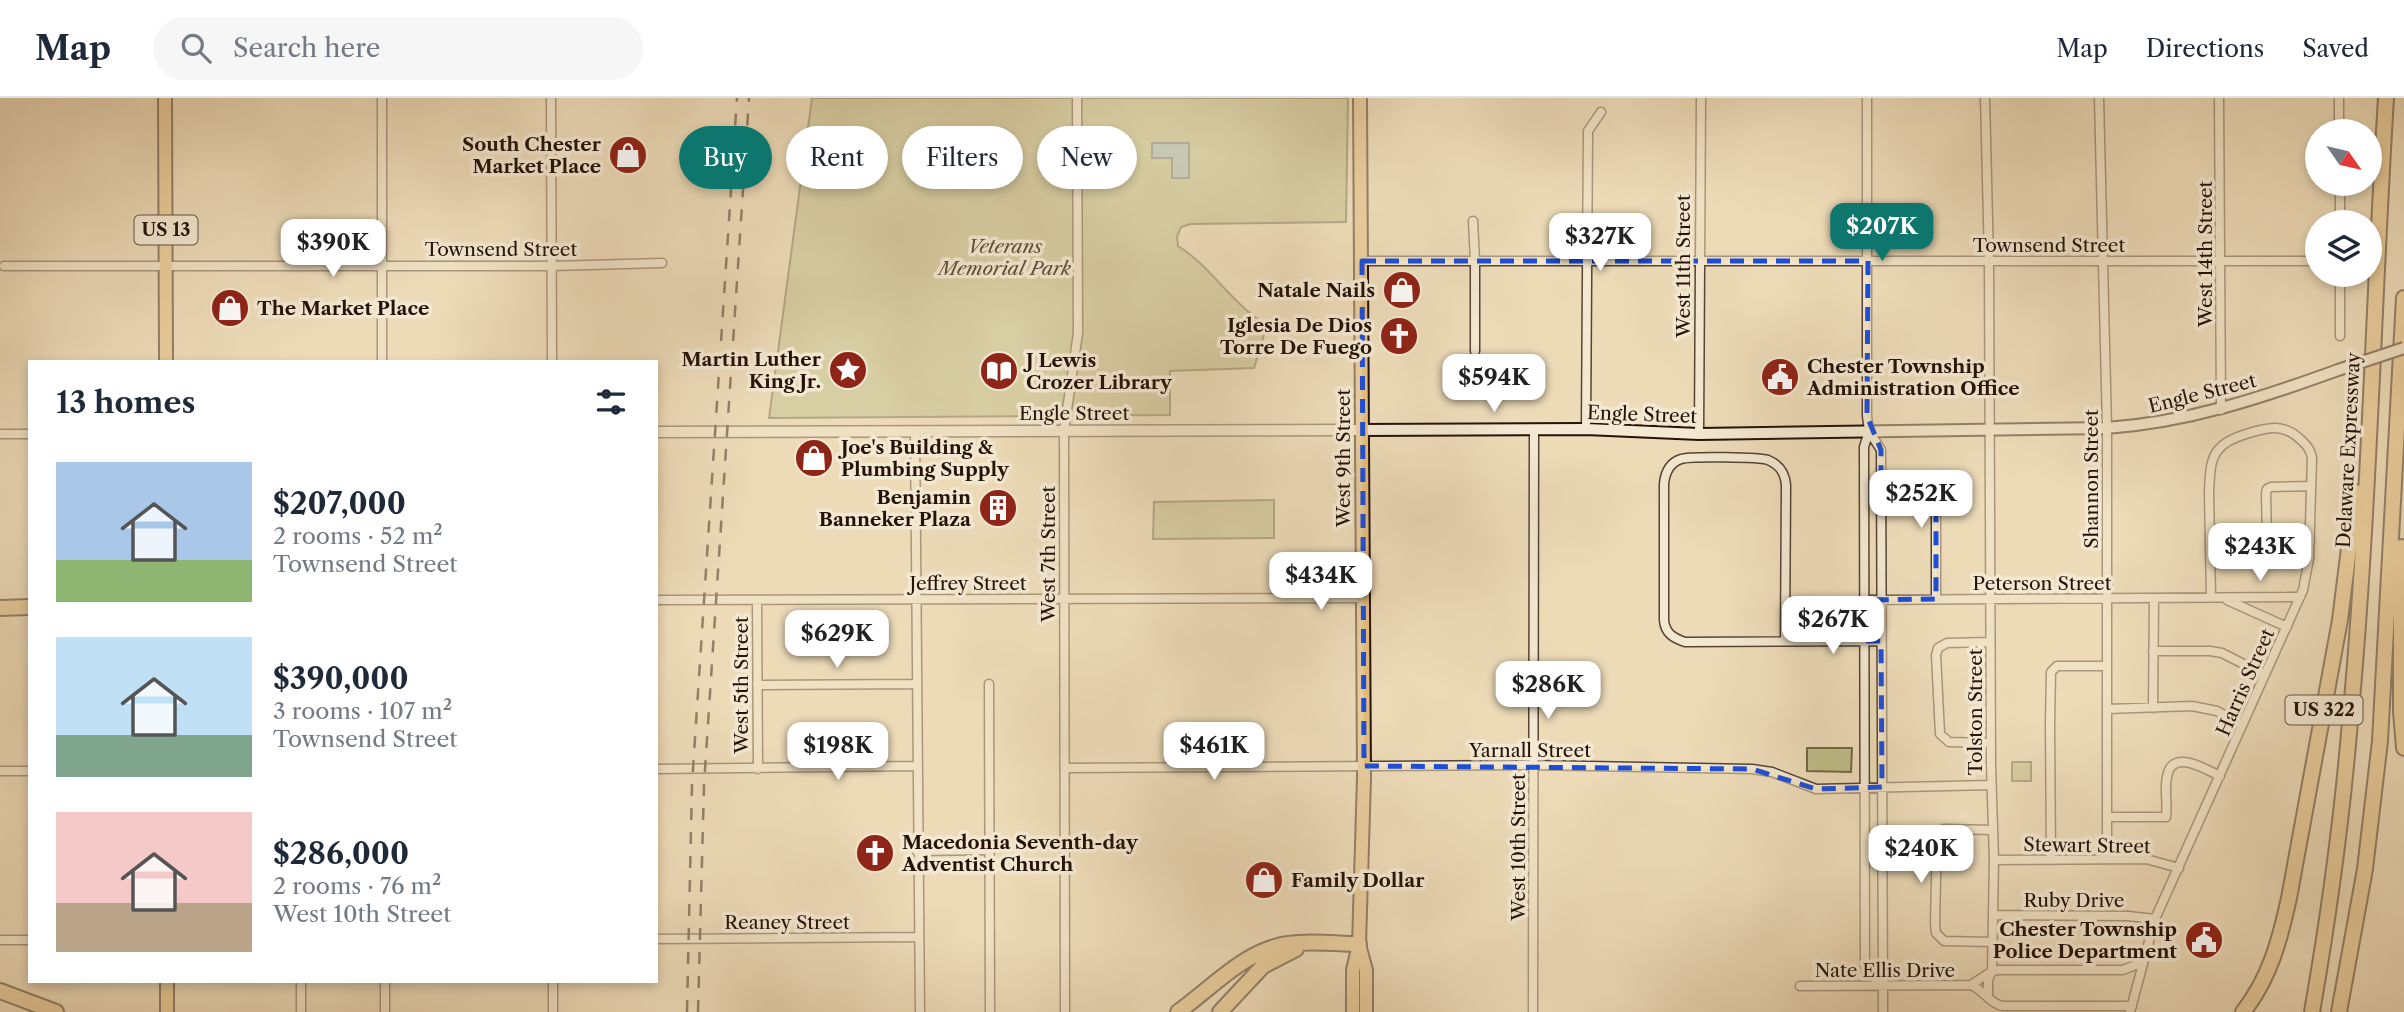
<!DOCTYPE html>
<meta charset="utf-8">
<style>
:root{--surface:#fff;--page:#f6f6f7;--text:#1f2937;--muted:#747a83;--line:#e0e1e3;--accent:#0f766e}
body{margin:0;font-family:"Libre Caslon Text",serif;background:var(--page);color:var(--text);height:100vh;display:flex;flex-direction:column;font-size:26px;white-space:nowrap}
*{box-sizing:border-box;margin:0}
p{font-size:23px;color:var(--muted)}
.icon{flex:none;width:38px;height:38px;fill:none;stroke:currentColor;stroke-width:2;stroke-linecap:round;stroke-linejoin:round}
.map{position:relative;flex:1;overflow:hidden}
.details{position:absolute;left:28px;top:262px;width:630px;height:623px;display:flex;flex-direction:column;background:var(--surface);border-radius:0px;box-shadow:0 4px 10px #0003}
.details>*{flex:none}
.hud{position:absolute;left:679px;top:28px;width:665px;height:63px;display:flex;gap:14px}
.needle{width:46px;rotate:124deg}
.fabs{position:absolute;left:2305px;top:21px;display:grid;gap:14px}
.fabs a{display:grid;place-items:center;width:77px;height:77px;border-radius:50%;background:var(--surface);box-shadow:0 4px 10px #0003;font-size:35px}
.price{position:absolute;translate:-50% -60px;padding:0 16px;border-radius:14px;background:#fff;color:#222;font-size:23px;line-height:46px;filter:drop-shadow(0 2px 4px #0008)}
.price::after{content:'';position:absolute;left:50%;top:42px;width:21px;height:16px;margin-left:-10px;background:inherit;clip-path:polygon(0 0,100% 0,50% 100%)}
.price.on{background:var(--accent);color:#fff}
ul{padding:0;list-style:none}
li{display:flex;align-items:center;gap:21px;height:175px;padding:0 28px}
li span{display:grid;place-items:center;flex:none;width:196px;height:140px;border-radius:0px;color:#555}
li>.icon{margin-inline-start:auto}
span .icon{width:84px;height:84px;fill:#fffc;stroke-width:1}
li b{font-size:30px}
h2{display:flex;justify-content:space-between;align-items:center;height:84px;padding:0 28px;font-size:30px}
.tag{padding:0 24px;border-radius:32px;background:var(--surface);box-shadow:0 4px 10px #0003;font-size:24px;line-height:63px}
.tag.on{background:var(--accent);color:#fff}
header{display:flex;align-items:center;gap:42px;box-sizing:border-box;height:98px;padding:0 35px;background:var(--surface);border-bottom:2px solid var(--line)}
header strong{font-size:33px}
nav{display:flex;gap:38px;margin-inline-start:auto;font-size:24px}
.search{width:490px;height:63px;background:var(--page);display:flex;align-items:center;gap:18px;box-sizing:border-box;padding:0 24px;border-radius:38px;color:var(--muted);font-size:26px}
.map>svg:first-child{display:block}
</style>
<header>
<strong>Map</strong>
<div class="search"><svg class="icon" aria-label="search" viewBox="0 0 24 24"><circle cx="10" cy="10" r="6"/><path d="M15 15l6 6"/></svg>Search here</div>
<nav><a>Map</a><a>Directions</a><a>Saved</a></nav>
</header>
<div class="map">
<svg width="2404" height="914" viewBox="0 0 2404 914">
<rect width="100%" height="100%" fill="#eddbb8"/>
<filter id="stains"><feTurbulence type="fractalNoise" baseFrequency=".00286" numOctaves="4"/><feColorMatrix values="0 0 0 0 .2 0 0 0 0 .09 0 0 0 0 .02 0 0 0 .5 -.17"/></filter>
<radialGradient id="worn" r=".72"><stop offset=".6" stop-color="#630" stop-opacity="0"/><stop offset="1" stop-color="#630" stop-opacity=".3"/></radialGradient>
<path fill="#bfbe8a" stroke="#726849" stroke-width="2" d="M812,0H1348L1346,124L1191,126L1181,129L1177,139L1178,148C1212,169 1232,207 1267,227L1254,270L1170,273V317L769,320Z
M1274,402V440L1153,441L1154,404Z
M1807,650H1852L1851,674L1807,673Z
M2012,664H2031V683H2012Z"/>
<path fill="#9cb9b7" stroke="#6d7671" stroke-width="2" d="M1152,45H1189V80H1172V60H1152Z"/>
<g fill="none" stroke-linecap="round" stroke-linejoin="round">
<defs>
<path id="minor" d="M382,0V264
M551,0L552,264
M1867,0V318L1869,333L1864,349L1865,868L1867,873L1882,888
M1985,0L1989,163L1991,668L1994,762L1992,873L1988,882V897
M2099,0L2107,330V761
M2219,0L2221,312
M2339,0V33
M2340,86V124
M1473,123L1475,163V253
M1362,163H2317
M4,168H552L662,165
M2340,238V177
M1586,331L1588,33L1601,14
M915,333L920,914
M1869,333L1881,352L1883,914
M0,336H30
M1699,336L1701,0
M1881,389C1896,389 1926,384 1936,398V501
M2310,444L2269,445L2267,440L2266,395L2267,391L2271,389L2311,388
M656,502L1363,500
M757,502L758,671
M1864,502L2300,499
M2227,502L2287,529
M1785,543L1786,387C1785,375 1780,367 1768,362C1761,359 1689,358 1681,361C1669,365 1665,375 1664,386V522C1665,535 1673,540 1685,544L1881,543
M1990,544L1947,545L1938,550L1936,557L1940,636L1949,644L1991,645
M2153,553H2210L2222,555L2265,577
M989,586L990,914
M757,587L916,586
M2153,610L2154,500
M2107,611L2192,608L2217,613L2242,627
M1065,670L1534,667L1752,671L1772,674L1816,691L1991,687
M656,671L917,668
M0,673H30
M2107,719H2166C2168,706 2164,692 2167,679C2172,650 2205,671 2220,678
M1992,732L1944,731L1937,737L1935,826L1936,835L1944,843L1992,844
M917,753L991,752
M1994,762L2146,761L2179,770
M2051,762L2050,625L2051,574L2057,568H2107
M1993,817L2128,818L2155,821
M656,841L918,839
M0,842H30
M385,884V914
M1971,887L1992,873L1999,872H2123L2138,866L2144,860
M1800,888L1971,887C1985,893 1989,905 2002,908H2132
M301,914V884
M553,914V884
M1065,914L1064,333L1078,235L1077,0
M1533,914L1534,331
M2130,914L2155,821L2303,492L2309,461L2312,360C2311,352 2307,347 2301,342C2284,325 2268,329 2246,336C2236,339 2225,343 2218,352C2209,363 2210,381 2209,394L2211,499"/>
<path id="tertiary" d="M656,334L1362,332"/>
<path id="secondary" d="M1362,332L1586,331L1699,336L2107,330C2189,324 2261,300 2338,272"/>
<path id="primary" d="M165,0L166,264
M1360,850L1366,872V914
M167,884V914
M1353,914V872L1359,846L1364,680L1360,0"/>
<path id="motorway" d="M2401,449V614L2404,650
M0,510L30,509
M0,893L56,914
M1178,914C1212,890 1245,852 1288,846C1311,842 1336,846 1359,846
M1220,914L1263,868L1296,851
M2243,914C2270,880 2280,841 2289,800L2340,522L2356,394
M2312,914C2328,822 2341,729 2349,635C2369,424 2373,212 2386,0
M2339,914L2365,771L2380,643L2404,200"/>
</defs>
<use href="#minor" stroke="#584434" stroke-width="11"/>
<use href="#tertiary" stroke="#584434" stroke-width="13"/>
<use href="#secondary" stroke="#261208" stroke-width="14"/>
<use href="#primary" stroke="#261208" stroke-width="16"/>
<use href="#motorway" stroke="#261208" stroke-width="18"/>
<use href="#minor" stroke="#f3e8d1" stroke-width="8"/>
<use href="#tertiary" stroke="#f3e8d1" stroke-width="10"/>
<use href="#secondary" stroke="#f3e8d1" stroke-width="10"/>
<use href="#primary" stroke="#e6be7c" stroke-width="12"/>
<use href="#motorway" stroke="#e6be7c" stroke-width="14"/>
<path stroke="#261208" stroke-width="2.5" stroke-dasharray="12 12" stroke-linecap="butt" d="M687,914L692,686L737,0
M698,914L704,687L749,0"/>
<defs>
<path id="secondary-bridge" d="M2338,272L2404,250"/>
</defs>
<use href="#secondary-bridge" stroke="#261208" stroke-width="14" stroke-linecap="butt"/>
<use href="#secondary-bridge" stroke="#f3e8d1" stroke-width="10"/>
</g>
<path d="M0 0H2404V914H0ZM1362,163H1868L1867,318L1881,352V389H1924L1936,398V501L1864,502L1863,543H1881L1882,689L1816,691L1752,671L1364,668Z" fill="#eddbb8" fill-opacity=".55" fill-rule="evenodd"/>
<path fill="none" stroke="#1d4ed8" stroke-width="5" stroke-dasharray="14 9" stroke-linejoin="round" d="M1362,163H1868L1867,318L1881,352V389H1924L1936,398V501L1864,502L1863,543H1881L1882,689L1816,691L1752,671L1364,668Z"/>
<defs>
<symbol id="shop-disc" viewBox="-11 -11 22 22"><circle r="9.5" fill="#8f2418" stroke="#f3e8d1"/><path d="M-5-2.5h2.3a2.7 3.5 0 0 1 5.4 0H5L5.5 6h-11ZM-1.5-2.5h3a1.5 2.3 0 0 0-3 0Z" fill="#fff"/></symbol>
<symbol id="church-disc" viewBox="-11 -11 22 22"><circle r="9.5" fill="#8f2418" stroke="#f3e8d1"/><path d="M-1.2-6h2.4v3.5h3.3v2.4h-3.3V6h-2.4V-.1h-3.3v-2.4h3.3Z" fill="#fff"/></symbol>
<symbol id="sight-disc" viewBox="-11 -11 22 22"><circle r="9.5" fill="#8f2418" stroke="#f3e8d1"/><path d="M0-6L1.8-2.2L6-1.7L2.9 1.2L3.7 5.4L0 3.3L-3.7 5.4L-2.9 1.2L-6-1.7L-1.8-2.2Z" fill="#fff"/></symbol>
<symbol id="library-disc" viewBox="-11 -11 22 22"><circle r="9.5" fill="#8f2418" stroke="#f3e8d1"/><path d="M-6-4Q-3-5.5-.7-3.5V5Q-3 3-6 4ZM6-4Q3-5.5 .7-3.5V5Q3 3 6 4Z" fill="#fff"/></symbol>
<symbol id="civic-disc" viewBox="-11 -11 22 22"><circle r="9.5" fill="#8f2418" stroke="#f3e8d1"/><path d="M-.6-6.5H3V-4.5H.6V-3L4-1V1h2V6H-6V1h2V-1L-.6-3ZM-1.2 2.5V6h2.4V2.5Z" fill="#fff"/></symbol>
<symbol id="building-disc" viewBox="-11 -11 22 22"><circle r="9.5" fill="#8f2418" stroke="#f3e8d1"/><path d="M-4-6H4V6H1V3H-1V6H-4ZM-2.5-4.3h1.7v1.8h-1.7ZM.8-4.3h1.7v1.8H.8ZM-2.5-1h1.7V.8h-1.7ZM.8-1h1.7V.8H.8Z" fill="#fff"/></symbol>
</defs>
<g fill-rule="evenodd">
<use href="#shop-disc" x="606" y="35" width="44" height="44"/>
<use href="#shop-disc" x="1380" y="170" width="44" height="44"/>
<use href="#shop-disc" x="208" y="188" width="44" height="44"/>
<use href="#church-disc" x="1377" y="216" width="44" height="44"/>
<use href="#sight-disc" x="826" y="250" width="44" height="44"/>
<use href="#library-disc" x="977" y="251" width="44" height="44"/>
<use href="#civic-disc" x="1758" y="257" width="44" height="44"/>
<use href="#shop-disc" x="792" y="338" width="44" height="44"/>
<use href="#building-disc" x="976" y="388" width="44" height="44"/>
<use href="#church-disc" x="853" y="733" width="44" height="44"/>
<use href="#shop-disc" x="1242" y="760" width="44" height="44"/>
<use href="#civic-disc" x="2182" y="820" width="44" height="44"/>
</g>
<g text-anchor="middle" stroke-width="7" stroke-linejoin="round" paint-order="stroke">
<g fill="#f3e8d1" stroke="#645244" stroke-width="2">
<rect x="134.5" y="117.5" width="63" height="29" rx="5"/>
<rect x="2285.5" y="597.5" width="77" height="29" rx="5"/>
</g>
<g font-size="18" font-weight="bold" fill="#261208">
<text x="166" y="138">US 13</text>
<text x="2324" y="618">US 322</text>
</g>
<g font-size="19" font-weight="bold" fill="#261208" stroke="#f3e8d1" text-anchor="end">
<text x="601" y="53">South Chester<tspan x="601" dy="22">Market Place</tspan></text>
<text x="1375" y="199">Natale Nails</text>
<text x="257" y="217" text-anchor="start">The Market Place</text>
<text x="1372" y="234">Iglesia De Dios<tspan x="1372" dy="22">Torre De Fuego</tspan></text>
<text x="821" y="268">Martin Luther<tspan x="821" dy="22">King Jr.</tspan></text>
<text x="1026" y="269" text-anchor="start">J Lewis<tspan x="1026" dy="22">Crozer Library</tspan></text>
<text x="1807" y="275" text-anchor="start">Chester Township<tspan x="1807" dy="22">Administration Office</tspan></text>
<text x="841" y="356" text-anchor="start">Joe's Building &amp;<tspan x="841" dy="22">Plumbing Supply</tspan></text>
<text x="971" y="406">Benjamin<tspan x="971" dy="22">Banneker Plaza</tspan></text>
<text x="902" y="751" text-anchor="start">Macedonia Seventh-day<tspan x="902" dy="22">Adventist Church</tspan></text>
<text x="1291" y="789" text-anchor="start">Family Dollar</text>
<text x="2177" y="838">Chester Township<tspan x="2177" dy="22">Police Department</tspan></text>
</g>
<g font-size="19" fill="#261208" stroke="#f3e8d1">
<text x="2049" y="154">Townsend Street</text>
<text x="501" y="158">Townsend Street</text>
<text transform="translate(2205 156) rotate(-90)" y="7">West 14th Street</text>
<text transform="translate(1683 168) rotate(-90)" y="7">West 11th Street</text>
<text transform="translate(2202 295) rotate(-14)" y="7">Engle Street</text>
<text x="1074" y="322">Engle Street</text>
<text transform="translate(1642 316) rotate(2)" y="7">Engle Street</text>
<text transform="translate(2348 352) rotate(-87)" y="7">Delaware Expressway</text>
<text transform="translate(1343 360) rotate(-90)" y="7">West 9th Street</text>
<text transform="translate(2091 381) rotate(-90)" y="7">Shannon Street</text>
<text transform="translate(1048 456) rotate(-90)" y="7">West 7th Street</text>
<text x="968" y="492">Jeffrey Street</text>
<text x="2042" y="492">Peterson Street</text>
<text transform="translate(2245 584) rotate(-66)" y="7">Harris Street</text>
<text transform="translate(741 587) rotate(-90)" y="7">West 5th Street</text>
<text transform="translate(1975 614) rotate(-90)" y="7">Tolston Street</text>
<text x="1530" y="659">Yarnall Street</text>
<text transform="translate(2087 747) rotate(1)" y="7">Stewart Street</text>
<text transform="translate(1518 749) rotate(-90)" y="7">West 10th Street</text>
<text x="2074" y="809">Ruby Drive</text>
<text x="787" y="831">Reaney Street</text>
<text x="1885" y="879">Nate Ellis Drive</text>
</g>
<g font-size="19" font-style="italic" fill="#5c4e36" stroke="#f3e8d1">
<text x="1005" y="155">Veterans<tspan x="1005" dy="22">Memorial Park</tspan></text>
</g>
</g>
<rect width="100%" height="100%" filter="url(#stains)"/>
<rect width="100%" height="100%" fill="url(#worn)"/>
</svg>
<div class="fabs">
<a><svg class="needle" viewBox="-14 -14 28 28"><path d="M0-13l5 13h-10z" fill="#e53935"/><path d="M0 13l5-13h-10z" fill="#747a83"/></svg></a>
<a><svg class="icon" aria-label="layers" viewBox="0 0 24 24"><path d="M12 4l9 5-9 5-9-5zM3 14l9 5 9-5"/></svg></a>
</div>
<b class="price on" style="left:1882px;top:165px">$207K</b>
<b class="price" style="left:1600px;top:175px">$327K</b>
<b class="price" style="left:333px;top:181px">$390K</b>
<b class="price" style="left:1494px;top:316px">$594K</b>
<b class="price" style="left:1921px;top:432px">$252K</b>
<b class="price" style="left:2260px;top:485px">$243K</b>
<b class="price" style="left:1321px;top:514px">$434K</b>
<b class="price" style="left:1833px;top:558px">$267K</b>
<b class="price" style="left:837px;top:572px">$629K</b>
<b class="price" style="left:1548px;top:623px">$286K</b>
<b class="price" style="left:838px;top:684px">$198K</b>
<b class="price" style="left:1214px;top:684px">$461K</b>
<b class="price" style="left:1921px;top:787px">$240K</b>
<div class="hud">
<a class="tag on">Buy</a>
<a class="tag">Rent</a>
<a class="tag">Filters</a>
<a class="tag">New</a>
</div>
<section class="details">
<h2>13 homes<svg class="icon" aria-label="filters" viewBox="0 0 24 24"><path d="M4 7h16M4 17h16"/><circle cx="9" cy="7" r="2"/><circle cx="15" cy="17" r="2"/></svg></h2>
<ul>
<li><span style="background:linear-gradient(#a9c7e8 70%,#8fb573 0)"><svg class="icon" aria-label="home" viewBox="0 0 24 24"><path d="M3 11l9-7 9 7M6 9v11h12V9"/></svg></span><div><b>$207,000</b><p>2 rooms · 52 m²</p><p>Townsend Street</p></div></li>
<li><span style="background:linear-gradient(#bfe0f5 70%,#7fa58c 0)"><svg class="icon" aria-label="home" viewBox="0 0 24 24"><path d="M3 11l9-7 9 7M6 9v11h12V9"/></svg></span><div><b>$390,000</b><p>3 rooms · 107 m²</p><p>Townsend Street</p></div></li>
<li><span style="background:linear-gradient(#f6c9c9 65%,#b9a48a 0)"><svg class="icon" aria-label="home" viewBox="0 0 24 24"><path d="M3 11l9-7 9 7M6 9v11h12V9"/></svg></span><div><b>$286,000</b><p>2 rooms · 76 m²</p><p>West 10th Street</p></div></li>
</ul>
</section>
</div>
